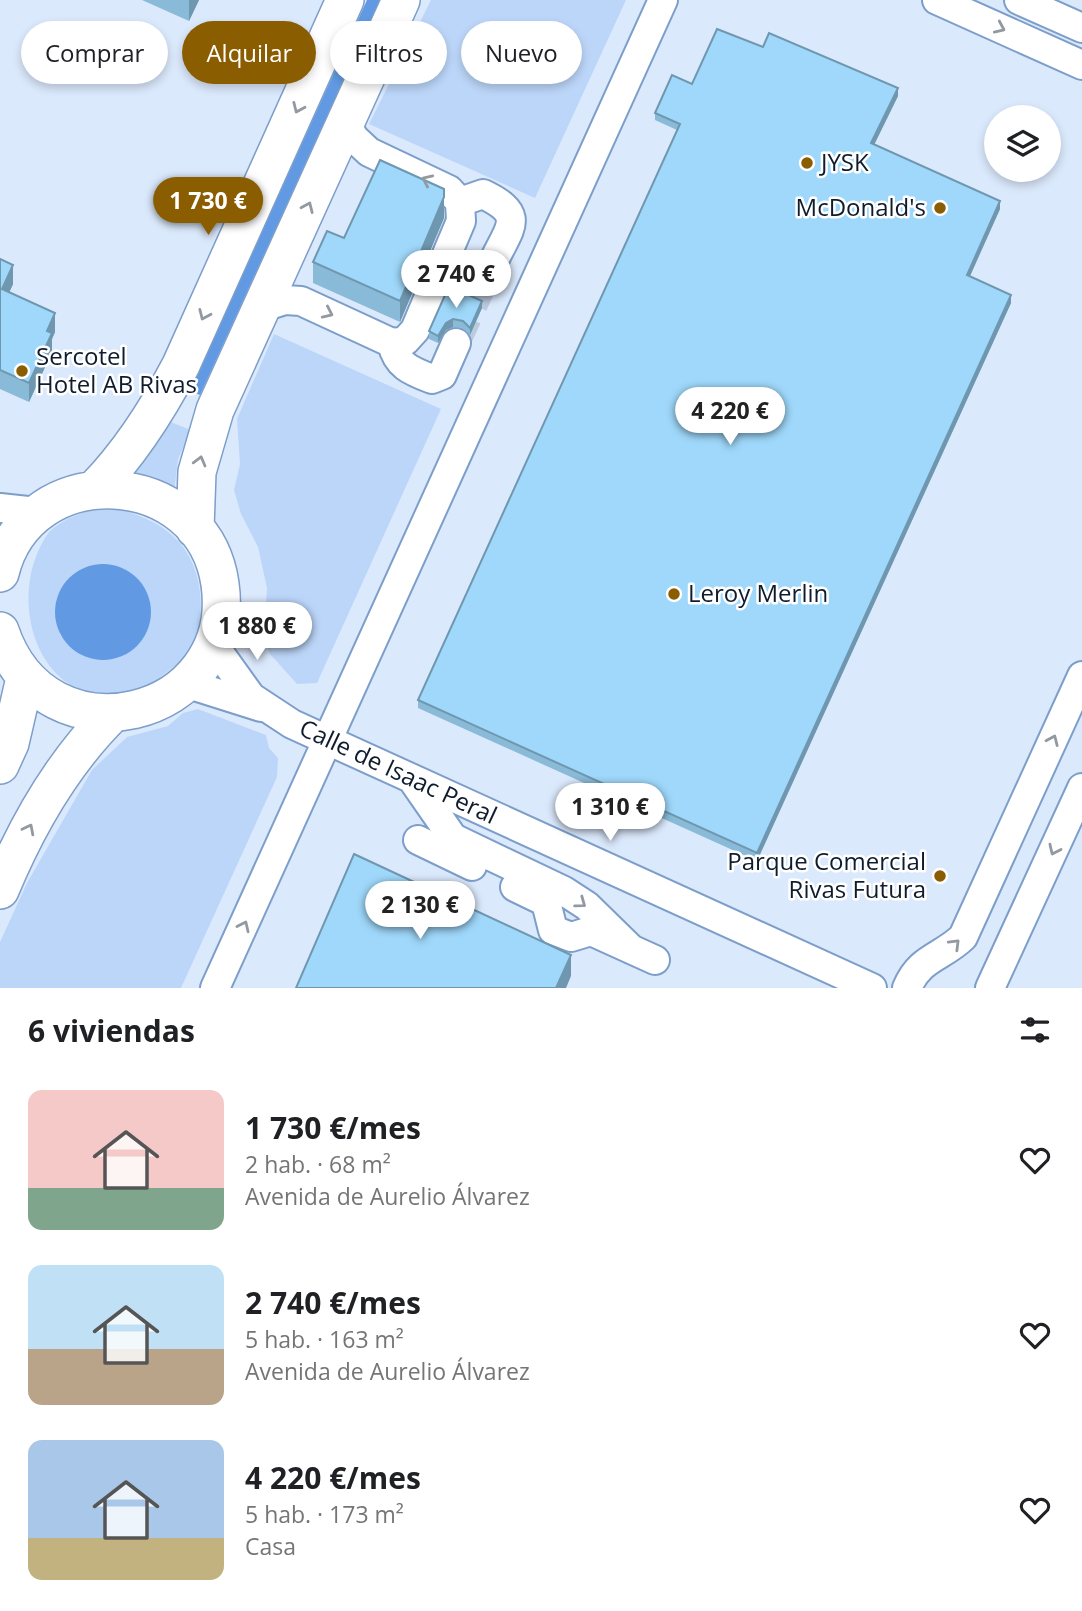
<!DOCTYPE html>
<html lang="es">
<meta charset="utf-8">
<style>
:root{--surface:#fff;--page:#f2f2f2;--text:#202124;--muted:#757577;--accent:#8b5d01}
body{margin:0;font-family:"Open Sans",sans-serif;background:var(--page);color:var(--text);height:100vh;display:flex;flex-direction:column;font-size:26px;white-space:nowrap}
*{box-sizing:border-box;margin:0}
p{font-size:23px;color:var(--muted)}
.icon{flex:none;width:38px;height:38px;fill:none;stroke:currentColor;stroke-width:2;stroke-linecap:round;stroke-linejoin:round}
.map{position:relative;height:988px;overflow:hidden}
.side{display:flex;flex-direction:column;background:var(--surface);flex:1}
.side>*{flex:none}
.banner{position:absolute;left:21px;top:21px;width:700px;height:63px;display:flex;gap:14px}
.controls{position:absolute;left:984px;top:105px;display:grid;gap:14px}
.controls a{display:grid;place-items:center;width:77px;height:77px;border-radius:50%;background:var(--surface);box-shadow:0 4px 10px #0003;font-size:35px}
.price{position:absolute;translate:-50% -60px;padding:0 16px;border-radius:24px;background:#fff;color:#222;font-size:23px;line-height:46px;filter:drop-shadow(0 2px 4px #0008)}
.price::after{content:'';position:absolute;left:50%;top:42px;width:21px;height:16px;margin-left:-10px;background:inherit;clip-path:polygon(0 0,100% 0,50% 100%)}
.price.active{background:var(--accent);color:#fff}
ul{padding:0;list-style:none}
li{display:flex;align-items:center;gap:21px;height:175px;padding:0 28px}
li span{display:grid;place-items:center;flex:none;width:196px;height:140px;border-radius:14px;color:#555}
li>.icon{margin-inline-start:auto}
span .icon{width:84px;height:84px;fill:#fffc;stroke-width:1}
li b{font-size:30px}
h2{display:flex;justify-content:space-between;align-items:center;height:84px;padding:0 28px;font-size:30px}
.chip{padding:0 24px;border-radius:32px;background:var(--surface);box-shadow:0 4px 10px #0003;font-size:24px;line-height:63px}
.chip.active{background:var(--accent);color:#fff}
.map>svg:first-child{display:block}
</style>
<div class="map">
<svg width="1082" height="988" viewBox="0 0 1082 988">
<rect width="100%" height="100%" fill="#dbe9fc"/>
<path fill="#bcd6f9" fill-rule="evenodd" d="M431,0H626L535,198L369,124Z
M274,334L441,409L317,683L297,684L270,654L264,639L267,588L258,547L241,514L234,490L240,464L237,419Z
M168,421L191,430L178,459L174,493L131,476Z
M123,510C144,517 162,524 178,541C207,571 211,639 175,666C164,673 152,686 140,690C42,723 0,600 49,532C60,522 76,513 91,511C101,509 113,510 123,510ZM82,569V655L60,635C60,603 54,589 82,569Z
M198,709L266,735L269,748L278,758L277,777L181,988H0V942L27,883L92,770L127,737L168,726L183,713Z"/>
<path fill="#619ae3" d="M367,0H380L200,395L190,391Z
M55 612a48 48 0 1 1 96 0a48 48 0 1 1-96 0Z"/>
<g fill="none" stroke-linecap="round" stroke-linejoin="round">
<path stroke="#bccadd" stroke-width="28" stroke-dasharray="28 14" stroke-linecap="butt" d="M456,343L491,267"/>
<defs>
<path id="minor" d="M937,0L1082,65
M1019,0L1082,28
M460,202L483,194C529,216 508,228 491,267
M263,307L285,300L301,301L392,343L405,341L415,330L461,221L460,202L449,190L369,152L354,138L346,123
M392,343C397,366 411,371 432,379L442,375L456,343
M0,508L37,512
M213,644L251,697L292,724L872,988
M185,683L261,707
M412,779L453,838L564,891L587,906L631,949
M418,840L472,866
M515,887L546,902L553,930L571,937L591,931L655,960
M215,988L663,0
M907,988C920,957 941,958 963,937L1082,676
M990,988L1082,788"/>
<path id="major" d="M95,489C131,452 157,411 181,365L345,0
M195,529L197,472L215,410L401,0
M0,573C28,456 203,465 220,584C239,719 46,768 0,631
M0,765L10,743L25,678
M0,890C27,825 62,763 113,713"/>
</defs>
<use href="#minor" stroke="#7c9ec9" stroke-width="32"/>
<use href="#major" stroke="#7c9ec9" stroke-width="40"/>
<use href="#minor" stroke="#fff" stroke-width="28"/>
<use href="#major" stroke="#fff" stroke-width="37"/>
</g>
<path fill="#89bad7" d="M142,0H199L189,21Z
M763,47L898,96L874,145L1000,209L969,277L1011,303L757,861L418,708V700L677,130L655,120V113L692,84Z
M444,218L400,322L313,283V262L344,238Z
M0,259L13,284L9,293L55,332L52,339V352L29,402L0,389Z
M449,286L482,308L470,335L463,328L453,327L446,330L438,343L429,339V331Z"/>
<path fill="#6f97af" d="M189,0H199L189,21Z
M898,88V96L871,151V143Z
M444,197V218L400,322V301Z
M1000,201V209L967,283V275Z
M13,265V284L2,308V289Z
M1011,295V303L757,861V853Z
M482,301V308L470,335V328Z
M55,313V332L52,339V352L29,402V383L47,331Z
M453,319V327L446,330L438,343V336L446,323Z
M571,955V976L566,988H556Z"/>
<path fill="#9fd8fa" stroke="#6f97af" stroke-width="2" d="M717,29L763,47L769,33L898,88L871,143L1000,201L967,275L1011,295L757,853L418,700L680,124L655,113L672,75L692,84Z
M380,160L444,189V197L400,301L313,262L327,231L344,238Z
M0,259L13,265L2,289L55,313L47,331L52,333L29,383L0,370Z
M449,286L482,301L470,328L463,321L453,319L446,323L438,336L429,331Z
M354,854L571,955L556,988H296Z"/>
<defs><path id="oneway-chevron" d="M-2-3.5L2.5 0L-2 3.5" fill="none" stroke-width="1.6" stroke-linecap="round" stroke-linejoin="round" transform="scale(1.75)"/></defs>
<g stroke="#9399a0">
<use href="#oneway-chevron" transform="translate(1000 28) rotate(24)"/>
<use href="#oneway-chevron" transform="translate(298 108) rotate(114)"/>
<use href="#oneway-chevron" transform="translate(427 180) rotate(-155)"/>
<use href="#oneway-chevron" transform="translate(308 207) rotate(-66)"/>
<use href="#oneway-chevron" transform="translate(328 313) rotate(25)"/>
<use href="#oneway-chevron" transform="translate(204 315) rotate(114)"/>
<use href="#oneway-chevron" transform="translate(200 461) rotate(-75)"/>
<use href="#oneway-chevron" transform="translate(1053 740) rotate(-66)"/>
<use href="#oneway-chevron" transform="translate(29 829) rotate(-63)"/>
<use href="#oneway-chevron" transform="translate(1054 850) rotate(115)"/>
<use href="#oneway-chevron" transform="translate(581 903) rotate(36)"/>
<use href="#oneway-chevron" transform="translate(244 926) rotate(-65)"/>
<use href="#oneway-chevron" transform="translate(955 944) rotate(-45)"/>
</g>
<g fill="#8b5d01" stroke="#fff" stroke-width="2.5">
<circle cx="807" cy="163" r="7"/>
<circle cx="940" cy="208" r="7"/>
<circle cx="22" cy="371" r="7"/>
<circle cx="674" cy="594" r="7"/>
<circle cx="940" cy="876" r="7"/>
</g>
<g text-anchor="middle" stroke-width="5" stroke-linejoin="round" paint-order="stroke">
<g font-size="24" fill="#0f1c2d" stroke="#fff" text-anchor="start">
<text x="821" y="171">JYSK</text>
<text x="926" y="216" text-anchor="end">McDonald's</text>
<text x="36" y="365">Sercotel<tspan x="36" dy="28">Hotel AB Rivas</tspan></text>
<text x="688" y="602">Leroy Merlin</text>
<text x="926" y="870" text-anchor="end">Parque Comercial<tspan x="926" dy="28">Rivas Futura</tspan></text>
</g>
<g font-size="24" fill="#0f1c2d" stroke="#fff">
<text transform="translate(398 772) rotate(25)" y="8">Calle de Isaac Peral</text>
</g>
</g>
</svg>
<div class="controls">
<a><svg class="icon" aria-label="layers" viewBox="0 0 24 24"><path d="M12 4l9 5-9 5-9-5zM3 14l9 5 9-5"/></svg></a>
</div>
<b class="price active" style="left:208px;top:237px">1 730 €</b>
<b class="price" style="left:456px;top:310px">2 740 €</b>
<b class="price" style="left:730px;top:447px">4 220 €</b>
<b class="price" style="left:257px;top:662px">1 880 €</b>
<b class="price" style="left:610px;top:843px">1 310 €</b>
<b class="price" style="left:420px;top:941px">2 130 €</b>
<div class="banner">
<a class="chip">Comprar</a>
<a class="chip active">Alquilar</a>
<a class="chip">Filtros</a>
<a class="chip">Nuevo</a>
</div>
</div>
<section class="side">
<h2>6 viviendas<svg class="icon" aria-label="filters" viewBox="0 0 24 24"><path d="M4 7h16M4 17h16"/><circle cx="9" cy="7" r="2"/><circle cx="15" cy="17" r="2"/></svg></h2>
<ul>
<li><span style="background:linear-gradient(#f6c9c9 70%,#7fa58c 0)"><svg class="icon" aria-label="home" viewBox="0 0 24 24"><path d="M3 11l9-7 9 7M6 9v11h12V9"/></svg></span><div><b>1 730 €/mes</b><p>2 hab. · 68 m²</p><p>Avenida de Aurelio Álvarez</p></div><svg class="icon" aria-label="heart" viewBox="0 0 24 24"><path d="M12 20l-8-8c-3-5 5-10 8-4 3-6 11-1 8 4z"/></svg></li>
<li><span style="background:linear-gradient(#bfe0f5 60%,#b9a48a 0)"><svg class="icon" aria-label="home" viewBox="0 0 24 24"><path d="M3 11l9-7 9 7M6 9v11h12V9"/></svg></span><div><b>2 740 €/mes</b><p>5 hab. · 163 m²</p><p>Avenida de Aurelio Álvarez</p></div><svg class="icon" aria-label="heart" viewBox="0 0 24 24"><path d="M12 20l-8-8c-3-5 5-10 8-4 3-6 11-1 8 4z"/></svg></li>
<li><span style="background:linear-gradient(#a9c7e8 70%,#c2b280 0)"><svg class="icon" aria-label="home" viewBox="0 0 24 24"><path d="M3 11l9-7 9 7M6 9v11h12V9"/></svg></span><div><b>4 220 €/mes</b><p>5 hab. · 173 m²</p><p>Casa</p></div><svg class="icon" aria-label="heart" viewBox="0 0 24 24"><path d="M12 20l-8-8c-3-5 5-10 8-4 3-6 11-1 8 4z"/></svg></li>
</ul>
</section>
